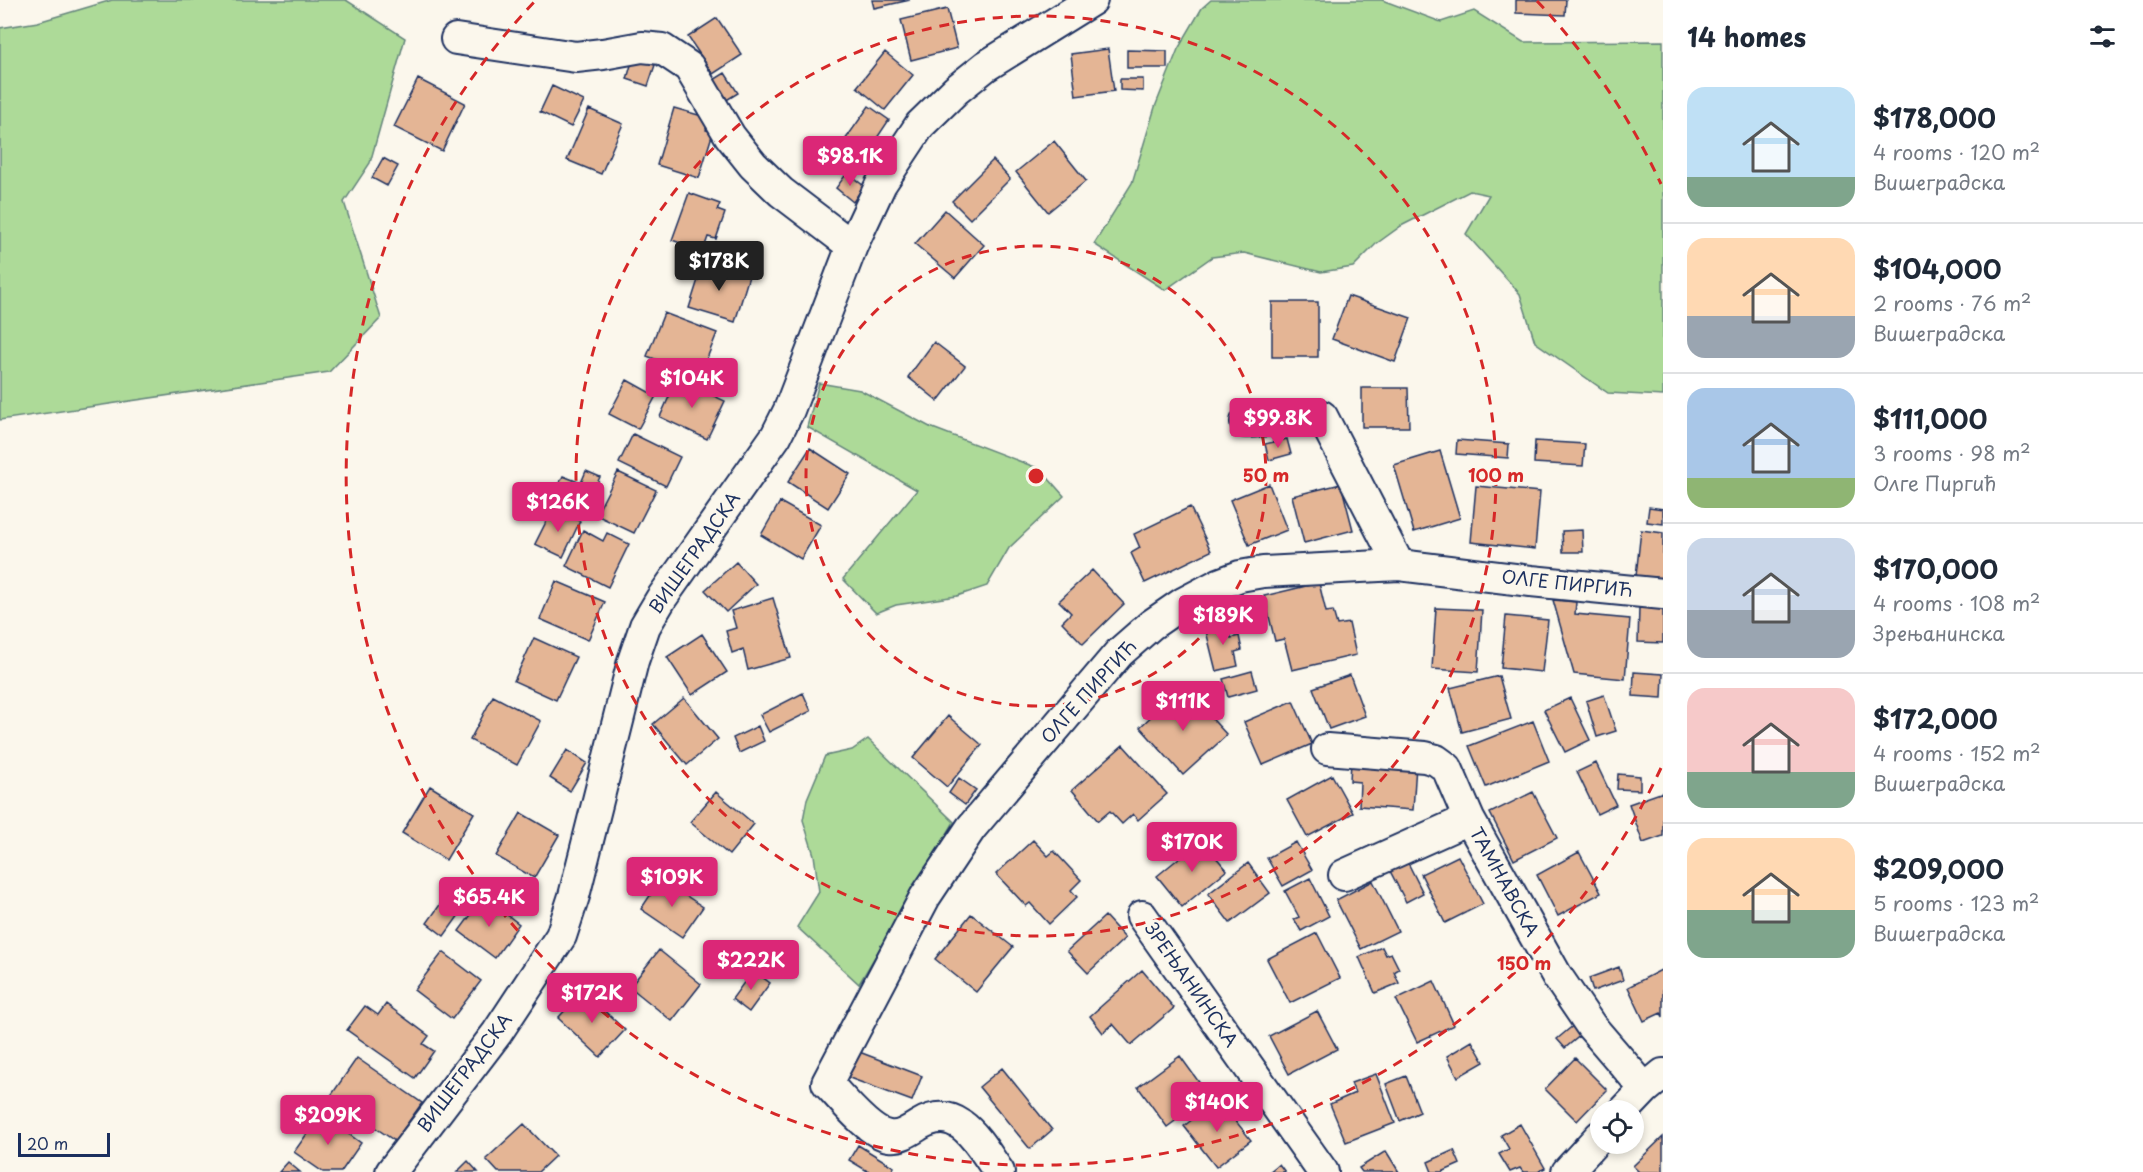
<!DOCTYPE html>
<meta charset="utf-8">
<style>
:root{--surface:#fff;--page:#f6f6f7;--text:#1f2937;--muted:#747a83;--line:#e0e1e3;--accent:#db2777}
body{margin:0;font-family:"Playpen Sans",sans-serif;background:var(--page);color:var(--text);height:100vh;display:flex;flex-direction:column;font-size:22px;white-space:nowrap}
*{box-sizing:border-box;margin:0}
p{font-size:20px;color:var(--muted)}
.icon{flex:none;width:33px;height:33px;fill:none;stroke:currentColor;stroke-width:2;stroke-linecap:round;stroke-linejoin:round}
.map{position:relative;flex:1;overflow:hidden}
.drawer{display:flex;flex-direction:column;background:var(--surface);width:480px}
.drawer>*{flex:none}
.buttons{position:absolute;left:1590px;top:1100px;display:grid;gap:12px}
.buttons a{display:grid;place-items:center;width:54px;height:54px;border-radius:50%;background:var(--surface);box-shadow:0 3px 9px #0003;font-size:30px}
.scale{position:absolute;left:18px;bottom:15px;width:92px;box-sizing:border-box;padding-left:6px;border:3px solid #1b2f5e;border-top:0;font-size:16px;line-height:21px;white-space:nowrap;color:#1b2f5e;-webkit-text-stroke:4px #fbf7ec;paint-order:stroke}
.price{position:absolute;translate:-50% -51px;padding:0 14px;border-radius:6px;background:var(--accent);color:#fff;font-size:20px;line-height:39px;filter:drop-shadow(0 2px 3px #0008)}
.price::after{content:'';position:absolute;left:50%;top:36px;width:18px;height:14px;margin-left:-9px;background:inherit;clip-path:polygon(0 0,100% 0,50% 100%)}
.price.active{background:#222;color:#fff}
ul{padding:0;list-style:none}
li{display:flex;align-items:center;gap:18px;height:150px;padding:0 24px}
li+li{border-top:2px solid var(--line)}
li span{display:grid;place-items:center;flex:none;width:168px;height:120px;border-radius:18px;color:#555}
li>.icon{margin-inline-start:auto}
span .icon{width:72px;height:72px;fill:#fffc;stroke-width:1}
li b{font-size:26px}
h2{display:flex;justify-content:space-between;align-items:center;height:72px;padding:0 24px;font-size:26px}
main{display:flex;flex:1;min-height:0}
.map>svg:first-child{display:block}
</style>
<main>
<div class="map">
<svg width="1663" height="1172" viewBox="0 0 1663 1172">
<rect width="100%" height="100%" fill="#fbf7ec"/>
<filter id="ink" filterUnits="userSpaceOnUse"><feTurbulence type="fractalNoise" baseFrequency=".0167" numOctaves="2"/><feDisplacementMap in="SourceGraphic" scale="12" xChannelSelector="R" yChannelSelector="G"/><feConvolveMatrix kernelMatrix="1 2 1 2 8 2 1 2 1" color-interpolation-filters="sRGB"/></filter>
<g filter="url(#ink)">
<path fill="#adda98" stroke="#64847b" stroke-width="1.5" d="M112,0H346L405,38L370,163L344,202L381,318L329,372L0,420V28L38,22Z
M1211,0H1382L1441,22L1474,11L1523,42L1663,41V396L1608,393L1535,342L1520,294L1466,234L1489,195L1470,191L1401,226L1376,244L1353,267L1321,272L1244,253L1212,257L1165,290L1094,244L1132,183L1155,107L1178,49L1202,8Z
M819,383L860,390L930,427L1040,469L1064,496L1009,548L987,586L957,596L896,605L876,613L843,579L917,490L807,427Z
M868,739L954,822L859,984L797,927L819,892L814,855L803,820L807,799L825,756L852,750Z"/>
<path fill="#e4b595" stroke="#1b2f5e" stroke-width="1.5" d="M872,0H910L874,8Z
M1516,0H1566L1565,15L1516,13Z
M947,9L957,48L911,60L901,20Z
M717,18L742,55L713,74L688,37Z
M1108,49L1114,91L1076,96L1071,54Z
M1127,50L1167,51V68H1127Z
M885,52L913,75L885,110L857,87Z
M633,58L655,65L648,86L627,79Z
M725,73L738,93L725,101L712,81Z
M418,79L465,103L442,151L394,127Z
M1120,79H1143V91L1120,90Z
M552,86L584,101L571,127L540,112Z
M869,106L889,120L861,162L840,147Z
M674,108L709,118L706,130L713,132L699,178L657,165Z
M589,109L623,124L601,174L567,160Z
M1054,141L1086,181L1048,212L1016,172Z
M383,158L398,166L387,186L372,178Z
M993,160L1010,179L970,219L952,201Z
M847,173L864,186L853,202L836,188Z
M689,193L720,204L717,210L725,213L716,239L708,237L703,251L672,240Z
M945,210L984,245L955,278L915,244Z
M704,261L749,276L735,322L689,308Z
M1348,296L1411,318L1395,362L1332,339Z
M1272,302H1318V357H1272Z
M664,313L717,333L700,376L647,356Z
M934,342L965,366L938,401L908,377Z
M677,379L725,401L707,439L660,417Z
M627,380L656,396L638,429L609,414Z
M1362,388H1408L1409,427H1362Z
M633,434L680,457L666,486L619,463Z
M1287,439L1291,454L1269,460L1265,444Z
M1457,440L1509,444L1508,458L1456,454Z
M1535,441L1585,444L1583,466L1534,463Z
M810,448L850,474L828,508L788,482Z
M1440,451L1460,518L1414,532L1394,465Z
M586,471L600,477L581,518L550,503L563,476L581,483Z
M618,472L656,490L634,533L596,515Z
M1269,484L1287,530L1249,545L1230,500Z
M1341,484L1353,530L1304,543L1292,496Z
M1476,486L1540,492L1535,549L1471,542Z
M780,502L821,525L801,559L761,535Z
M1190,507L1211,551L1145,583L1131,553L1140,548L1134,534Z
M1649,507L1663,509V524L1647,522Z
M553,508L580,521L563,557L535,544Z
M583,530L603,541L607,533L629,544L608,587L566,566Z
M1582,530L1583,552H1563L1562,531Z
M1641,530L1663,533V579L1636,576Z
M736,562L756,584L726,612L705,590Z
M1092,570L1124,604L1083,644L1062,622L1071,613L1059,601Z
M556,581L605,602L588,640L540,619Z
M1319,583L1326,612L1333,611L1337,625L1349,623L1356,655L1292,670L1284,639L1275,641L1264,596Z
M773,598L791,658L748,670L743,649L732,653L726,631L736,628L731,611Z
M1553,600L1576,602L1575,614L1630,619L1625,679L1574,674Z
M1436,608L1482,610L1478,672L1432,669Z
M1639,608H1663V643L1638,642Z
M1506,616L1548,620L1542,672L1501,668Z
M1227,622L1231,638L1239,636L1242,650L1235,652L1238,666L1216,671L1205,627Z
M702,634L727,672L692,695L667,657Z
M534,638L576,657L556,700L514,681Z
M1252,671L1257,689L1228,697L1223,679Z
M1634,672L1663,674L1662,698L1633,696Z
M1350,675L1365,716L1329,729L1313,688Z
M1499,676L1511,719L1462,732L1450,688Z
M1178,691L1188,702L1193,698L1227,735L1183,775L1140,727Z
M803,693L811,711L769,732L760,715Z
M1604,695L1616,731L1597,737L1586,701Z
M493,696L541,721L517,765L470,740Z
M684,698L718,739L687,765L653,724Z
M1570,698L1590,740L1565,752L1544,710Z
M1293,701L1312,744L1263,765L1244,722Z
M948,716L982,745L947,787L913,758Z
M1533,721L1549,761L1486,787L1469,746Z
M758,726L764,741L739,753L733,738Z
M1123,745L1167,794L1138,820L1133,814L1122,824L1110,811L1098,821L1072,790Z
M567,750L587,763L570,791L550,778Z
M1351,761L1416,765L1413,810L1359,806L1360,782L1350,781Z
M1596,763L1616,805L1597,814L1577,772Z
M1618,774L1640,776V790L1617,789Z
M1332,775L1353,813L1307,837L1287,800Z
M959,778L976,790L965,805L949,793Z
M430,786L474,813L446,860L402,833Z
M716,792L754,824L729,855L690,822Z
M1533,792L1557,838L1514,860L1490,813Z
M1663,792V836L1643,843L1629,804Z
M521,813L559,835L534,878L496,856Z
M1033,840L1048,856L1054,851L1081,880L1071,890L1077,897L1049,924L1030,903L1026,906L996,874Z
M1201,840L1227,870L1182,907L1157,876Z
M1296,842L1312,870L1283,886L1267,858Z
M1579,852L1601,893L1558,916L1537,875Z
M1458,856L1483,904L1445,923L1421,874Z
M1406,859L1423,893L1406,902L1388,867Z
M1248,863L1270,893L1230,923L1208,894Z
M1310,878L1329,916L1301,931L1294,919L1299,917L1285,891Z
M661,879L703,907L682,937L641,909Z
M1373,881L1398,931L1361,949L1336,900Z
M484,897L519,924L495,958L459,931Z
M444,899L462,911L444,936L427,923Z
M971,914L1013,947L976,992L935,959Z
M1105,916L1125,938L1088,973L1067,951Z
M1317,933L1340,978L1290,1003L1267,959Z
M1382,947L1386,955L1391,953L1399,969L1394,972L1399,983L1375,993L1359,957Z
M659,950L701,984L672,1021L630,987Z
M443,952L481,981L452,1019L414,990Z
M1619,967L1623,980L1593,991L1589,978Z
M1663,969V1017L1661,1013L1644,1021L1628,987Z
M753,970L770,983L749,1012L732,999Z
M1142,970L1174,1008L1131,1045L1113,1024L1103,1033L1090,1016Z
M1434,981L1454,1025L1417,1042L1396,999Z
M583,991L625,1030L600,1057L558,1018Z
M386,1004L429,1036L423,1044L434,1051L415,1078L347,1030L365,1006L378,1015Z
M1317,1011L1337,1049L1289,1074L1269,1036Z
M1575,1024L1582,1034L1565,1048L1557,1039Z
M1472,1041L1484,1062L1458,1077L1447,1056Z
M854,1050L922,1076L912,1101L844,1076Z
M1180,1056L1209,1096L1167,1127L1138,1087Z
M357,1058L422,1103L395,1141L330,1097Z
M1575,1058L1607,1090L1577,1121L1545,1089Z
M1002,1068L1052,1130L1030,1149L979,1087Z
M1376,1074L1395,1123L1346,1142L1330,1104L1355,1093L1351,1083Z
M1406,1076L1420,1112L1400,1121L1386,1084Z
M1218,1099L1251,1140L1216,1167L1184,1126Z
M321,1114L361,1143L341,1172H323L294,1152Z
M524,1124L555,1156L538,1172H498L486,1159Z
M1520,1124L1545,1168L1538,1172H1523L1520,1168L1510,1172L1499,1154L1509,1149L1501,1135Z
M1663,1137V1172H1639L1633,1166Z
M858,1145L894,1167L891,1172H869L849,1160Z
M1454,1150L1460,1164L1442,1172H1432L1428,1162Z
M1386,1151L1399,1172H1362L1359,1168Z
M468,1161L478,1172H457Z
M288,1162L300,1172H279Z
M1279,1164L1285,1172H1269Z"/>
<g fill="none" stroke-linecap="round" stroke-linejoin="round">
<defs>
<path id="minor" d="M456,39L576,57L603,54L642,47L662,49L689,67L730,136L753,165L781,192L852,246
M1246,422L1322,416L1399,565
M1327,749L1425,757L1436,760L1447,768L1469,819L1557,976L1591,1026L1645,1089
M1344,875L1469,819
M1142,916L1323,1172
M1625,1110L1645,1089L1663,1074
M391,1172L497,1033L561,936L574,896L633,661L645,626L661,599L776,436L789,410L852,246L881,184L920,125L956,90L986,66L1092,0
M999,1172C979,1144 959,1101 919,1125C911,1130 900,1138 889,1136C870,1134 841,1098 827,1083L925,897L971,828L1119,653L1151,625L1183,603L1219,584L1240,576L1263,572L1399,565L1531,581L1663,594
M1567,1172L1600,1136"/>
</defs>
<use href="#minor" stroke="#1b2f5e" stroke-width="34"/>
<use href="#minor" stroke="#fbf7ec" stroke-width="30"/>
</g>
</g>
<g fill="none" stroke="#d62828" stroke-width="3" stroke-dasharray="10 8">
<circle cx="1036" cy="476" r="230"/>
<circle cx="1036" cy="476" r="460"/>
<path d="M1661 768A690 690 0 1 1 535 1M1537 1A690 690 0 0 1 1661 184"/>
</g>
<g text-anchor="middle" stroke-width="6" stroke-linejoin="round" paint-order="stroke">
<g font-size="18" fill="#1b2f5e" stroke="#fbf7ec">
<text transform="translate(695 553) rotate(-55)" y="6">ВИШЕГРАДСКА</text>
<text transform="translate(1567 584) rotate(6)" y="6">ОЛГЕ ПИРГИЋ</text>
<text transform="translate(1089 692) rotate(-48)" y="6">ОЛГЕ ПИРГИЋ</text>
<text transform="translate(1504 882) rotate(61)" y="6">ТАМНАВСКА</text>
<text transform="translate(1191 985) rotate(55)" y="6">ЗРЕЊАНИНСКА</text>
<text transform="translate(465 1073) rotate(-53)" y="6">ВИШЕГРАДСКА</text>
</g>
</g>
<circle cx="1036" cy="476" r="9" fill="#d62828" stroke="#fbf7ec" stroke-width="3"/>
<g font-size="18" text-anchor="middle" font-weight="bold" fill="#d62828" stroke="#fbf7ec" stroke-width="6" stroke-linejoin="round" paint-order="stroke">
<text x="1266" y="482">50 m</text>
<text x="1496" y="482">100 m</text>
<text x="1524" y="970">150 m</text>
</g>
</svg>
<div class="buttons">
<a><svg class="icon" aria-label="locate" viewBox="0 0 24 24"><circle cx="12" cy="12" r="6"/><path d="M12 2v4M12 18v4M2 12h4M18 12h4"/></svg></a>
</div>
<div class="scale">20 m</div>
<b class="price" style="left:850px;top:187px">$98.1K</b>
<b class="price active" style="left:719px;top:292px">$178K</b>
<b class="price" style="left:692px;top:409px">$104K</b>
<b class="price" style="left:1278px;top:449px">$99.8K</b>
<b class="price" style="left:558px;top:533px">$126K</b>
<b class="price" style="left:1223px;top:646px">$189K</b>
<b class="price" style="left:1183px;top:732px">$111K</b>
<b class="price" style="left:1192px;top:873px">$170K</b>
<b class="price" style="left:672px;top:908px">$109K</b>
<b class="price" style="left:489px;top:928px">$65.4K</b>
<b class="price" style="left:751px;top:991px">$222K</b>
<b class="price" style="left:592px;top:1024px">$172K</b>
<b class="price" style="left:1217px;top:1133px">$140K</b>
<b class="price" style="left:328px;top:1146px">$209K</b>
</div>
<section class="drawer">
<h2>14 homes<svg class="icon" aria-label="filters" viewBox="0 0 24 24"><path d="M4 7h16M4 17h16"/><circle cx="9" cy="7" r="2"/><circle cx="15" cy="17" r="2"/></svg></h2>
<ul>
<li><span style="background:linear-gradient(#bfe0f5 75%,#7fa58c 0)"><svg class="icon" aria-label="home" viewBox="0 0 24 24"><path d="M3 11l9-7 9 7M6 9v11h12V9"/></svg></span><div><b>$178,000</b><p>4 rooms · 120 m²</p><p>Вишеградска</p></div></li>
<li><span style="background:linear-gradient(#ffd9b3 65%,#9aa5b1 0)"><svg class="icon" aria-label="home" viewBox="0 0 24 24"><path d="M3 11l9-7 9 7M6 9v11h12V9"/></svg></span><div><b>$104,000</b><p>2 rooms · 76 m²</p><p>Вишеградска</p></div></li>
<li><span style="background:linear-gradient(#a9c7e8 75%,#8fb573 0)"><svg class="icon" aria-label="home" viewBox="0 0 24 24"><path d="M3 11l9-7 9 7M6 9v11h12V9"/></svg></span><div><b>$111,000</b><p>3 rooms · 98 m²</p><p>Олге Пиргић</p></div></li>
<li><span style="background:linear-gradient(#c9d6e8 60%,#9aa5b1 0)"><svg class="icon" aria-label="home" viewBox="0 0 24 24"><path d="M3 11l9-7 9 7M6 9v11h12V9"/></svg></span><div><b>$170,000</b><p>4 rooms · 108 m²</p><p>Зрењанинска</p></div></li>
<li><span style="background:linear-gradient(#f6c9c9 70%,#7fa58c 0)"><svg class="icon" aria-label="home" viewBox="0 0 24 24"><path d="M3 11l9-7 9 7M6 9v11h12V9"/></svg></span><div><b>$172,000</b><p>4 rooms · 152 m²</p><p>Вишеградска</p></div></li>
<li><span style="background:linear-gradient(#ffd9b3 60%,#7fa58c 0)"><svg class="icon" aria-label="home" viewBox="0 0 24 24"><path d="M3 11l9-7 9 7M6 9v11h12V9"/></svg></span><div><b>$209,000</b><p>5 rooms · 123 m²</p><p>Вишеградска</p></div></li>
</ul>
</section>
</main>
